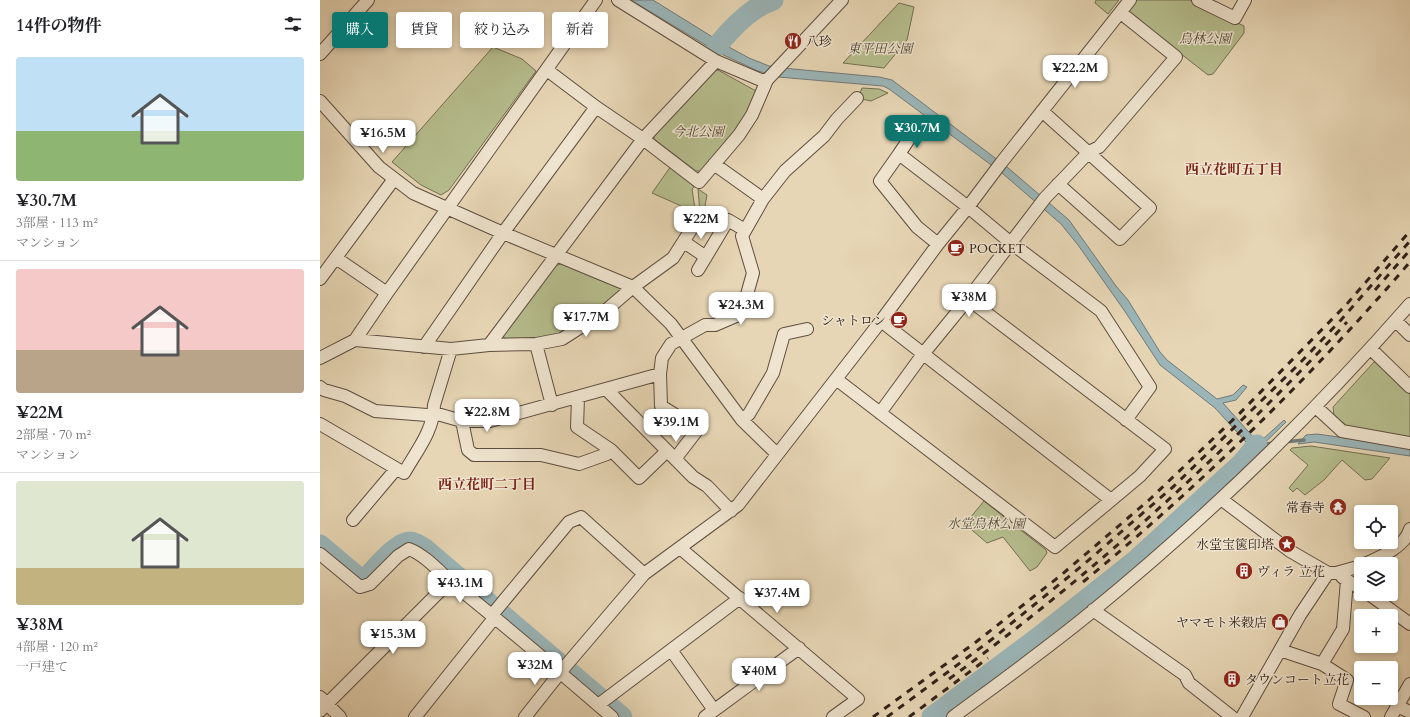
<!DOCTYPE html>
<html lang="ja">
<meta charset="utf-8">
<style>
:root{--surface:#fff;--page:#f6f6f6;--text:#202124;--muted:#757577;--line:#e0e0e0;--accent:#0f766e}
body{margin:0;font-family:Cardo,"Noto Serif JP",serif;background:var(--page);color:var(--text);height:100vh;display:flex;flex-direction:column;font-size:15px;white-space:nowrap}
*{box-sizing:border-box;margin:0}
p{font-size:13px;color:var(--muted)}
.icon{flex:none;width:22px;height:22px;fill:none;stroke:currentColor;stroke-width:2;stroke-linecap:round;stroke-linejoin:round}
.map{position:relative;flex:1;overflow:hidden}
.details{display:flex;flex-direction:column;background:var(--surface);width:320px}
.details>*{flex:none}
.hud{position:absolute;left:12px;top:12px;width:380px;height:36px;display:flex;gap:8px}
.controls{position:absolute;left:1034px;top:505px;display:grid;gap:8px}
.controls a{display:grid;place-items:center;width:44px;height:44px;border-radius:4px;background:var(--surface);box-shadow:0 2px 6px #0003;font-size:20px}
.price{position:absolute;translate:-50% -34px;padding:0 9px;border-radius:8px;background:#fff;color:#222;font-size:13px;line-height:26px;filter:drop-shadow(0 1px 2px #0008)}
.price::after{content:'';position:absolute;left:50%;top:24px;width:12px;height:9px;margin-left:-6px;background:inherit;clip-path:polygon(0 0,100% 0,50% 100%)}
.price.active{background:var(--accent);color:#fff}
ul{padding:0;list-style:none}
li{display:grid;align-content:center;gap:8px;height:212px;padding:0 16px}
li+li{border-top:1px solid var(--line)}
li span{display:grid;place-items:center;height:124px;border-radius:4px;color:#555}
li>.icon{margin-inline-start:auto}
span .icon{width:72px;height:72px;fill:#fffc;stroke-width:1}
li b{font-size:17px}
h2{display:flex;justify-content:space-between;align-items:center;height:48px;padding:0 16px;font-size:17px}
.pill{padding:0 14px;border-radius:4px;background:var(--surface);box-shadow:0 2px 6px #0003;font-size:14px;line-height:36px}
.pill.active{background:var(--accent);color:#fff}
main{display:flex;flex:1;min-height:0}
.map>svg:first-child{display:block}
</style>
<main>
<section class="details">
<h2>14件の物件<svg class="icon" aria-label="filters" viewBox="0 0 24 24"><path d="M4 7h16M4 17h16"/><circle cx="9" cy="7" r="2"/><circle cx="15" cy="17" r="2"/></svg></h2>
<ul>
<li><span style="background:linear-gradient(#bfe0f5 60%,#8fb573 0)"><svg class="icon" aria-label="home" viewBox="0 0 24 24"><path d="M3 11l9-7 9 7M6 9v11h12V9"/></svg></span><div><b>¥30.7M</b><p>3部屋 · 113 m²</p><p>マンション</p></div></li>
<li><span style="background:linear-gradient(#f6c9c9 65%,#b9a48a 0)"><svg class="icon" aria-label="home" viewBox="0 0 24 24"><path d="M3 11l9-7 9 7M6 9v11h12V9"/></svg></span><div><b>¥22M</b><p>2部屋 · 70 m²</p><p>マンション</p></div></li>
<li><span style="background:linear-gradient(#dfe7d0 70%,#c2b280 0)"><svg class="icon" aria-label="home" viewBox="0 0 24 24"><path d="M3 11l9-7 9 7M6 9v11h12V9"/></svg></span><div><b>¥38M</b><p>4部屋 · 120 m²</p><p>一戸建て</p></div></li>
</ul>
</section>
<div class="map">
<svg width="1090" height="717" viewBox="0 0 1090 717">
<rect width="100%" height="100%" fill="#e7d6b5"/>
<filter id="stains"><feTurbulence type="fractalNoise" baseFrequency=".005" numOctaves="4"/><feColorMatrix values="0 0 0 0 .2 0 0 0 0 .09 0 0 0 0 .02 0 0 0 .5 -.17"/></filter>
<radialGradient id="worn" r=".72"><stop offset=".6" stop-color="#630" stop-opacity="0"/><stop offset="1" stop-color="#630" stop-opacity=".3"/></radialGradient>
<path fill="#b6bd8d" stroke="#746f53" d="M776,0H799L788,14L775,3Z
M816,0H870L924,26V33L893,74L888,75L810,14L809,9Z
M579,3L594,7L587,40L564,68L523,63Z
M173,47L202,59L216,71L129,190L121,195L101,185L72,162Z
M398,70L436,91L428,116L384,171H376L334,139V134L392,71Z
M542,88L559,89L568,93L551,101L537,98L539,96Z
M351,166L371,182L374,187L372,189L376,216L359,205L332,193Z
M378,189L387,195L385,206L380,213Z
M241,264L302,289V293L239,336L187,342L182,334L231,267Z
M1054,362H1060L1090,392V439L1027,426L1014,415L1013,407Z
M991,446L1070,458L1052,479L1045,480L1022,460L1004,480L985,495L977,488L973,492L969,488L988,465L970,450L972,448Z
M664,501L726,550L727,553L717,567L710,571L683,537L667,543L645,524Z"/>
<path fill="#9bb6b9" stroke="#717a79" d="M311,0H333L407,46L429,58L449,66L473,69L559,77L572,80L687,167L749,220L796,286L808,300L840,352L847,360L897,399L913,395L923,385L927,387L916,400L903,403L935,439L942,440L964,420L966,422L920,467L917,464L930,451V447L926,442L895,408L840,365L804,310L758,245L741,224L682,173L569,89L563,86L458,77L438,71L397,52Z
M997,434L1090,447V456L994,442L978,444L986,435Z"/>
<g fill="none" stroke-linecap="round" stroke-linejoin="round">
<path stroke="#717a79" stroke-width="3.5" d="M964,442L984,440
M938,445L954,443"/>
<path stroke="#9bb6b9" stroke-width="21" d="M397,46C410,30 432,7 453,0
M0,545L39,578L43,579L47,577C56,568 77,541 91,542C95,542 100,546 105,549L302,717
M612,717L719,637L815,561L921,464L937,445"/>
<defs>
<path id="minor" d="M878,0L915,18L925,0
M0,54L48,0
M227,70L276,107L323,139L379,182L419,135L432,115L447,80H441L396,61L298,0
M447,80L522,0
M0,101L59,167L93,193L183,233L313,287L353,258L379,217
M722,111L830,208L800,239L738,184
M579,154L595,130
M443,199L465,171L504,136L517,119L537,98
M364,242L386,257
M618,244L597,227L560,181L579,154L648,207L691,243L781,311L830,387L806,420
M16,258L67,293
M378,270L408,220L425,230
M0,279L74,179
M561,321L791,500
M1076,321L1090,335
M35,340L67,293L276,0
M216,344L232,405
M169,345L323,139L396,61
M104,347L183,233L276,107
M1051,349L1090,387
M0,358L35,340L131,349L169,345L216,344L242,339L284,312L313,287L351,324L422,420L457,454
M516,379L735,547L820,476L845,449L648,299
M0,387L4,390L25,396L55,411L107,415L114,413L142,421H170L340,374
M286,389L373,477L387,486L411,511
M258,398L257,427L291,450L319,478L347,451
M996,407L1022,431L1090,443
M560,413L603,354L648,299L725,198L769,152L779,147L856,57L801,13
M422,420L429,414L453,373L464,334L487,329
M142,421L148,450L154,455H221L259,464L287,454L291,450
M0,424L84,473C96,452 114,430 114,405L131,349
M355,459L378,429L341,406L340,374L342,358L351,344L385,325H395L416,316L426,298L433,273L422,236L443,199L394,164
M901,499L970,551L1008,573
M33,520L76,469
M360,548L538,699L513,717
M0,554L40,587L50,584L78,556L89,549C107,556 121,574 136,586C189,629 241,673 292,717
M1045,564C1060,557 1085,547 1090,529
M1022,577L1041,589
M1049,594L1090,624
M773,610L865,675L869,683L912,717
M172,615L249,522L261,517L324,574
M351,650L394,710
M960,650L1002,664L1027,680L1019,704L1044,717
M1002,664L1023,629L1027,580
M0,697L20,717
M278,705L420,598
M1077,706L1090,712
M0,711L130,581
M95,717L175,617
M205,717L243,669L324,574L418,505L561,321L618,244L648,207L681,163L810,0
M385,717L479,648
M633,717C679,683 725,650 769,614C884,520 992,416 1090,304
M922,717L980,615L1008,573H1016L1041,566
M1071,717L1090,684"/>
</defs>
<use href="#minor" stroke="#5e4e40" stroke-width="14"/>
<use href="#minor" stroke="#efe4cf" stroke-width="12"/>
<path stroke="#312119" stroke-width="3" stroke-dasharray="7 7" stroke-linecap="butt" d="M1055,290L1090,250
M763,582C881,485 990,378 1090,262
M629,679C735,602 835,516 928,424C962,390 995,357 1027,322
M553,717L656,642L740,576L829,500L919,414L1026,305L1090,231
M567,717L671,640L763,565L854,486L978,365L1021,320L1090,241
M589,717L668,658"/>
</g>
<defs>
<symbol id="restaurant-disc" viewBox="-11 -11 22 22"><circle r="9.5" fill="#8f2418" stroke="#efe4cf"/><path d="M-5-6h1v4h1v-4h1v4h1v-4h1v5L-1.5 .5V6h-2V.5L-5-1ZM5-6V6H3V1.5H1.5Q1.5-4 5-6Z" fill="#fff"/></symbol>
<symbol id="cafe-disc" viewBox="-11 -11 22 22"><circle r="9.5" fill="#8f2418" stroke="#efe4cf"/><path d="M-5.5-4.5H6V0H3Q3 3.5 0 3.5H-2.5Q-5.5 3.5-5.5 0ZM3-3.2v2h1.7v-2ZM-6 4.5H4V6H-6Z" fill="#fff"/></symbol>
<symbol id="temple-disc" viewBox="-11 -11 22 22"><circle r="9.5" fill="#8f2418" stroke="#efe4cf"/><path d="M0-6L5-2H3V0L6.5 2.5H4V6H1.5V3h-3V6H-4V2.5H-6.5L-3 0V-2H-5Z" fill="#fff"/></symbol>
<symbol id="sight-disc" viewBox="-11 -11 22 22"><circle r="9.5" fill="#8f2418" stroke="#efe4cf"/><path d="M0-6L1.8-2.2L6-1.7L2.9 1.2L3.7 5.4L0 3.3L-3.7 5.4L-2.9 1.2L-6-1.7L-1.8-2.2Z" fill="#fff"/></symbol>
<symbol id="building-disc" viewBox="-11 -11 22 22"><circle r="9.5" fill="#8f2418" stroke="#efe4cf"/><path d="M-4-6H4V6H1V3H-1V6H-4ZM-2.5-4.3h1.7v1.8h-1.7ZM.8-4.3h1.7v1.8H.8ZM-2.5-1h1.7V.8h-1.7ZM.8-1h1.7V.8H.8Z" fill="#fff"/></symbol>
<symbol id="shop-disc" viewBox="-11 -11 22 22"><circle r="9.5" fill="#8f2418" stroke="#efe4cf"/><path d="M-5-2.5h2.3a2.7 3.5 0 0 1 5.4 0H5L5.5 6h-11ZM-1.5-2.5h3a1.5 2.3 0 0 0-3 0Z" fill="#fff"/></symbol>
</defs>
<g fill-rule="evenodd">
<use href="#restaurant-disc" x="463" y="31" width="20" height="20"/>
<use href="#cafe-disc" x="626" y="238" width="20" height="20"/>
<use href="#cafe-disc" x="569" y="310" width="20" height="20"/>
<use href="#temple-disc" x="1008" y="497" width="20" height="20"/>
<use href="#sight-disc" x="957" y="534" width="20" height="20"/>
<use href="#building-disc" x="914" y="561" width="20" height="20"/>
<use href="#shop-disc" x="950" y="612" width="20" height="20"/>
<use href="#building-disc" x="902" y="669" width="20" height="20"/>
</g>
<g text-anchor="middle" stroke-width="3" stroke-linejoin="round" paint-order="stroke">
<g font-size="13" font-style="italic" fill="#524836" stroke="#efe4cf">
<text x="885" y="43">鳥林公園</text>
<text x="560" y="53">東平田公園</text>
<text x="378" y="136">今北公園</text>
<text x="666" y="528">水堂鳥林公園</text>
</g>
<g font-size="13" fill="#312119" stroke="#efe4cf" text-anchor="start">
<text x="486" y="46">八珍</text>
<text x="649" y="253">POCKET</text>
<text x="566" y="325" text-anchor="end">シャトロン</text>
<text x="1005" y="512" text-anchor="end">常春寺</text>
<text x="954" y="549" text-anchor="end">水堂宝篋印塔</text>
<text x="937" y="576">ヴィラ 立花</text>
<text x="947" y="627" text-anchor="end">ヤマモト米穀店</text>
<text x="925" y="684">タウンコート立花</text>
</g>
<g font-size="14" font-weight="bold" fill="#7a1f14" stroke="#efe4cf">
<text x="914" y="174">西立花町五丁目</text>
<text x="167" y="489">西立花町二丁目</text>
</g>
</g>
<rect width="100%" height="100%" filter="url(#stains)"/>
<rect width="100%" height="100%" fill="url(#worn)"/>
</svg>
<div class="controls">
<a><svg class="icon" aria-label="locate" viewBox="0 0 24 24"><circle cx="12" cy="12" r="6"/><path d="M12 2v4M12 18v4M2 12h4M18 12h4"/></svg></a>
<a><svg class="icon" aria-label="layers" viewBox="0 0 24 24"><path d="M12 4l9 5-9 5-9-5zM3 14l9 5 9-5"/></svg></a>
<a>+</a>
<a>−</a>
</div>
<b class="price" style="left:755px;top:89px">¥22.2M</b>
<b class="price active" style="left:597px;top:149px">¥30.7M</b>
<b class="price" style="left:63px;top:154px">¥16.5M</b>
<b class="price" style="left:381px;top:240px">¥22M</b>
<b class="price" style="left:649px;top:318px">¥38M</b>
<b class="price" style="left:421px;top:326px">¥24.3M</b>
<b class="price" style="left:266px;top:338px">¥17.7M</b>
<b class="price" style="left:167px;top:433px">¥22.8M</b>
<b class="price" style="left:356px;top:443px">¥39.1M</b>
<b class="price" style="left:140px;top:604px">¥43.1M</b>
<b class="price" style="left:457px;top:614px">¥37.4M</b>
<b class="price" style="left:73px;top:655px">¥15.3M</b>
<b class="price" style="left:215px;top:686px">¥32M</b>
<b class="price" style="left:439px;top:692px">¥40M</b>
<div class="hud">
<a class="pill active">購入</a>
<a class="pill">賃貸</a>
<a class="pill">絞り込み</a>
<a class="pill">新着</a>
</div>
</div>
</main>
